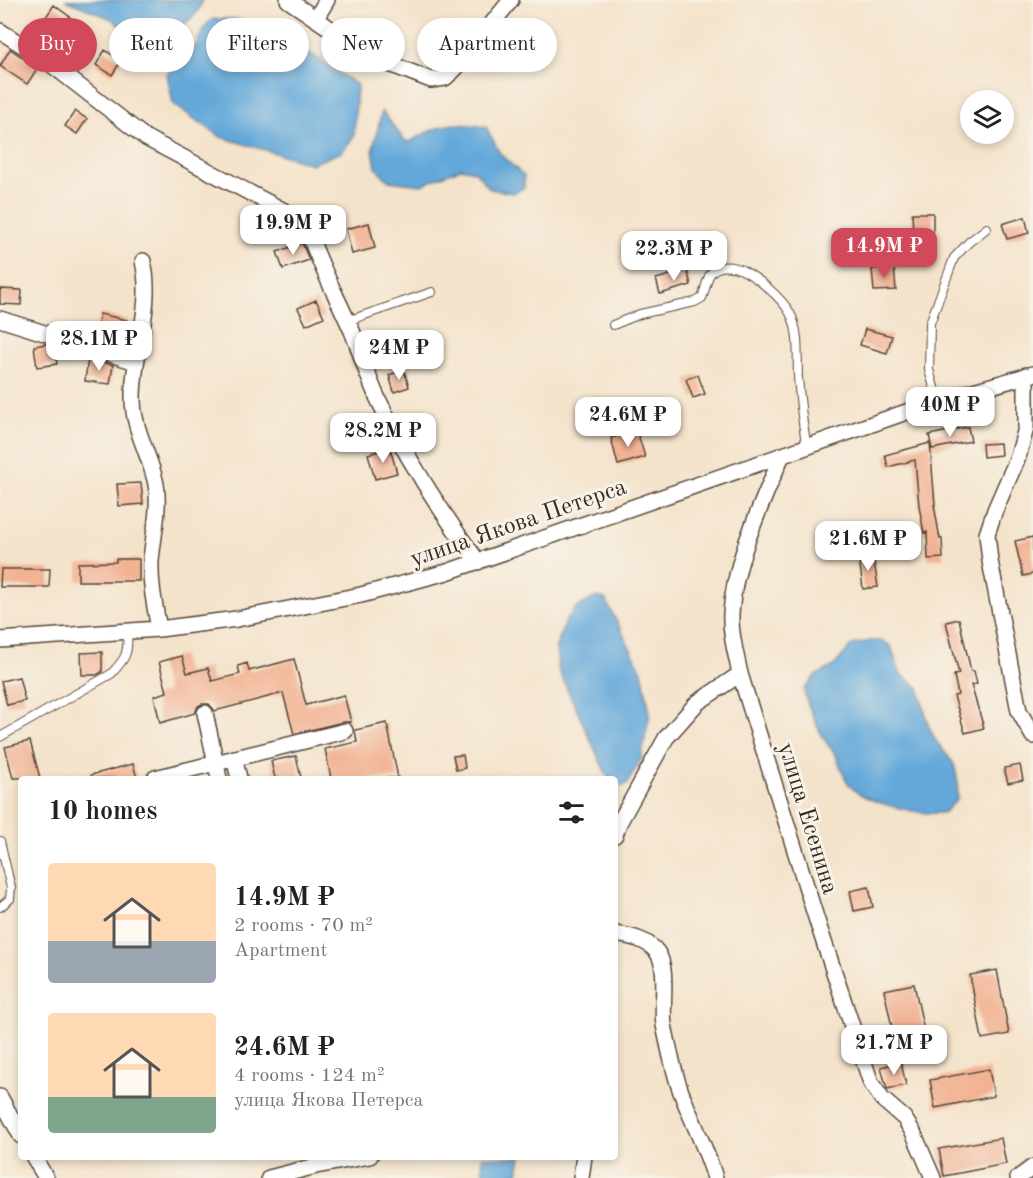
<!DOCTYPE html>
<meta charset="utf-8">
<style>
:root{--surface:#fff;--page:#f6f6f6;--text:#222;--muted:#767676;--accent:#d1495b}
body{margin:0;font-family:"Old Standard TT",serif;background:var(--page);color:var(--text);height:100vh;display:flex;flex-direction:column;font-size:22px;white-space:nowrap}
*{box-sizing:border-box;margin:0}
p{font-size:20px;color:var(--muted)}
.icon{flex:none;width:33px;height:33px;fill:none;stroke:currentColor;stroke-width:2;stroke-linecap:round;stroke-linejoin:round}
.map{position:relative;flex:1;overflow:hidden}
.drawer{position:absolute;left:18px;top:776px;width:600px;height:384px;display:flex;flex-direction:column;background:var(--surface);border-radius:6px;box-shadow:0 3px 9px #0003}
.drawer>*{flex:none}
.hud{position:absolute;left:18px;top:18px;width:600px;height:54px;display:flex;gap:12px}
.buttons{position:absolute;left:960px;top:90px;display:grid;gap:12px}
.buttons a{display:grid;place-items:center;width:54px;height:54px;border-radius:50%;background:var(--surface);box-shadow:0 3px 9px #0003;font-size:30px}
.price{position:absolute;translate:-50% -51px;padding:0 14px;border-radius:12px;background:#fff;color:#222;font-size:20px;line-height:39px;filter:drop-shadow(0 2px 3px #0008)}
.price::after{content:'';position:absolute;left:50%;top:36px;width:18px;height:14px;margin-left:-9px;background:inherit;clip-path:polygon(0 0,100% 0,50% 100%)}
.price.selected{background:var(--accent);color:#fff}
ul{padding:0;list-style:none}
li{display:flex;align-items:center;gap:18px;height:150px;padding:0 30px}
li span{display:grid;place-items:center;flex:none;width:168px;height:120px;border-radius:6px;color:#555}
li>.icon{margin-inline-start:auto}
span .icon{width:72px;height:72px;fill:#fffc;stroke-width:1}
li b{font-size:26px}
h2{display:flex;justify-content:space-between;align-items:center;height:72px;padding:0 30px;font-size:26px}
.chip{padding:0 21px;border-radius:27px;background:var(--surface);box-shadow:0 3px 9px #0003;font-size:21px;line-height:54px}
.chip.selected{background:var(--accent);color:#fff}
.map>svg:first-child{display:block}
</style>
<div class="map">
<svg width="1033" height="1178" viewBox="0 0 1033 1178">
<rect width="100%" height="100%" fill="#f7f3e8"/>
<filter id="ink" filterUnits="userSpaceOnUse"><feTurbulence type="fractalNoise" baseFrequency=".0167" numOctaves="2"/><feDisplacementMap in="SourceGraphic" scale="12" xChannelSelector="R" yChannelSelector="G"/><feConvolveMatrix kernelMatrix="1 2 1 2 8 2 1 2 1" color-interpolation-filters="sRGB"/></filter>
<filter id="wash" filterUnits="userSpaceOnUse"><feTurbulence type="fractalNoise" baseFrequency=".008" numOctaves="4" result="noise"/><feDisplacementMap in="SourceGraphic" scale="24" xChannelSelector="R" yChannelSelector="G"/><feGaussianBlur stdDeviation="1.35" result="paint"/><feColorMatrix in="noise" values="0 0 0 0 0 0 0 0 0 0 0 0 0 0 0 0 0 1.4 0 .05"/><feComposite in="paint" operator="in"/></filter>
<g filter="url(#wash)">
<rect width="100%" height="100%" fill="#f4e3cb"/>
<path fill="#64a8d9" stroke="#50697c" stroke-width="1.5" d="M65,0H203L196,14L151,53L112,19Z
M213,19H235L289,39L357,85L354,136L342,152L312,164L221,137L173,104L167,74L195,47L204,27Z
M382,111L404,140L409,142C442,123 449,121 486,127L501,155L524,176V188L513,193L490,189L475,171L461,168L421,185L389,181L376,168L373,149Z
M596,597L605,599L642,671L650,713L641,759L627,784L615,789V778H608L558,669L556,647L566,620L576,608Z
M871,641H882L891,646L900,673L919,688L928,724L936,741L954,764L958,782L957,799L945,812C925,817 868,803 853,789C843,780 842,767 836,756C833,749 826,744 823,737C815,722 807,706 804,690L815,676L834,666L852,645Z
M482,1157H521L517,1178H502L483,1174Z"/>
<g id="blocks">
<path fill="#f2b293" d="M54,5L70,17L59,32L43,21Z
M10,49L38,68L27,84L0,66Z
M105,50L121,61L112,75L96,65Z
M75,111L87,119L77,134L65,126Z
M912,213H933V232H913Z
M1025,217L1029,233L1007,239L1002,224Z
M369,223L375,248L352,254L346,229Z
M302,243L309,260L283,269L277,252Z
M894,267L896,290L874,291L872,269Z
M687,270L691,285L660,294L656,279Z
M0,289L22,290L21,305L0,304Z
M316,300L324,317L306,325L298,308Z
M100,314L127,320L122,342L95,336Z
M865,329L892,336L887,353L860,345Z
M46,344L54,346L57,364L37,367L34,346Z
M88,359L113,365L110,384L85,381Z
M404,370L409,387L394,392L389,375Z
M698,375L705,394L693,398L686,379Z
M968,427L971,441L932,449L929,435Z
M637,431L645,457L618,465L611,438Z
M930,443L935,505H934L940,539H942L943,558L928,559L927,532L924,533L919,506L915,460L888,467L885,455Z
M1000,443L1001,455L983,457L982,444Z
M390,448L397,473L375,479L368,454Z
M141,483L143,504L119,506L117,484Z
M1033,537V574L1023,576L1015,541Z
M873,555L878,587L863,589L859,558Z
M116,559H139V581H78V563L116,562Z
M1,569H50L49,587H0Z
M959,619L971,671H974L977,684L971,685L984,728L965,733L954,696L958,695L954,675L959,674L946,622Z
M102,652V672L97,675H82L81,653Z
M182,656L187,673L208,668L212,681L240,674L238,666L247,663L249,671L294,659L306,705L344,695L351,722H343L294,734L283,693L215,711L209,704H202L198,706L195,713L160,723L154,696L167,692L159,662Z
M19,677L25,701L7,705L1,681Z
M387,723L398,778H331L325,749L357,742L355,730Z
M30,741L40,778H13L5,747Z
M463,755L465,768L456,770L453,756Z
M296,756L301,778H275L271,761Z
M133,764L137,778H92L91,775Z
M1020,765L1023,780L1008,783L1004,768Z
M869,887L873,907L854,911L850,891Z
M997,970L1009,1034L982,1039L970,975Z
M914,984L929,1053L899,1060L884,990Z
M901,1062L906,1085L887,1089L881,1067Z
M989,1069L994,1096L935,1108L930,1080Z
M1001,1138L1006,1164L944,1176L939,1149Z"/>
</g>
</g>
<g filter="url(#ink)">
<use href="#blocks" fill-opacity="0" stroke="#574638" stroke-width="1.5"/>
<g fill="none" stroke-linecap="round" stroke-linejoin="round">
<defs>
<path id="lane" d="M347,321L432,292
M613,325L640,314L695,302L702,298C705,291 706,283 709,276C715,264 731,265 742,270C758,278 781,297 790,313C800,331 797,357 798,377C800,401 802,423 807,446
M938,401L929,370L930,323L954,258L969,242L987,228
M0,737L111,674C125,659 129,654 127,632
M0,841L11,888L10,899L0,907"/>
<path id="street" d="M288,0L372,57L431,80L445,78L455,69L511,0
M316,18L327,0
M0,31L47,61L146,138L305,222C317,260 336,295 352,331C362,355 368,380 380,403C407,459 441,512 478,562
M143,261C154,309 132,353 133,401C134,431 150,455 156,484C160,510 153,536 151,561C150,584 155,607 159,629
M0,319L136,362
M1026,375V428L1018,457L995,510L987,534L990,561L1019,711L1033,736
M782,455C762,504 734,560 731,614C730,634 736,654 740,674L818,924L871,1083L882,1099L904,1118L913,1132L933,1178
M0,640L159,629L237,619L361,595L447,572L938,401L1033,374
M205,713L219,778
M234,758L239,778
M155,778L345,731
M615,835L619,823L666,738L697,703L740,674
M615,934C629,936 647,939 657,952C669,968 661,1005 664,1025C669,1048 673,1070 681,1092C692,1121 706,1148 715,1178
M0,1097L21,1136
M33,1156L46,1178
M269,1178L316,1166L370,1156
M581,1178L584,1156
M1018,1178L1033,1167"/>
</defs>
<use href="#lane" stroke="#574638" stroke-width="10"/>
<use href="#street" stroke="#574638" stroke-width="18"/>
<use href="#lane" stroke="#fff" stroke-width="8"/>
<use href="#street" stroke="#fff" stroke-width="15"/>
</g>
</g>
<g text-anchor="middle" stroke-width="6" stroke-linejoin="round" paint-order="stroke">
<g font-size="24" fill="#3b2a1e" stroke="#f7f3e8">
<text transform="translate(518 522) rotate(-19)" y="8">улица Якова Петерса</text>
<text transform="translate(809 818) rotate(73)" y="8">улица Есенина</text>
</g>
</g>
</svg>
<div class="buttons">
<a><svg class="icon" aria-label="layers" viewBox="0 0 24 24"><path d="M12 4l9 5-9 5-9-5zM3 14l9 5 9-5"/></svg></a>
</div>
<b class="price" style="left:293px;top:256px">19.9M ₽</b>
<b class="price selected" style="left:884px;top:279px">14.9M ₽</b>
<b class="price" style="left:674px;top:282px">22.3M ₽</b>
<b class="price" style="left:99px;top:372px">28.1M ₽</b>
<b class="price" style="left:399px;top:381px">24M ₽</b>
<b class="price" style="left:950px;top:438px">40M ₽</b>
<b class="price" style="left:628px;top:448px">24.6M ₽</b>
<b class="price" style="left:383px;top:464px">28.2M ₽</b>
<b class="price" style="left:868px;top:572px">21.6M ₽</b>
<b class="price" style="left:894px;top:1076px">21.7M ₽</b>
<div class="hud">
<a class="chip selected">Buy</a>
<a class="chip">Rent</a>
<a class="chip">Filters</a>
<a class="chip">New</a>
<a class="chip">Apartment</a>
</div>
<section class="drawer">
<h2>10 homes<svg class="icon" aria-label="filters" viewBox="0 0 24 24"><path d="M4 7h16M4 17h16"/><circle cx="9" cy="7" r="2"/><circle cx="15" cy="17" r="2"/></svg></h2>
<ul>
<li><span style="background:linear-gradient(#ffd9b3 65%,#9aa5b1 0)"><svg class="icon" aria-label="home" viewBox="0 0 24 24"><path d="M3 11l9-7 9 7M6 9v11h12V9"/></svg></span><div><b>14.9M ₽</b><p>2 rooms · 70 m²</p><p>Apartment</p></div></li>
<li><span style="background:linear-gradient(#ffd9b3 70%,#7fa58c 0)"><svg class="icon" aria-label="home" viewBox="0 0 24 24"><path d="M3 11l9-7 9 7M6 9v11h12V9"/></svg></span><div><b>24.6M ₽</b><p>4 rooms · 124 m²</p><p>улица Якова Петерса</p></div></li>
</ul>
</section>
</div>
